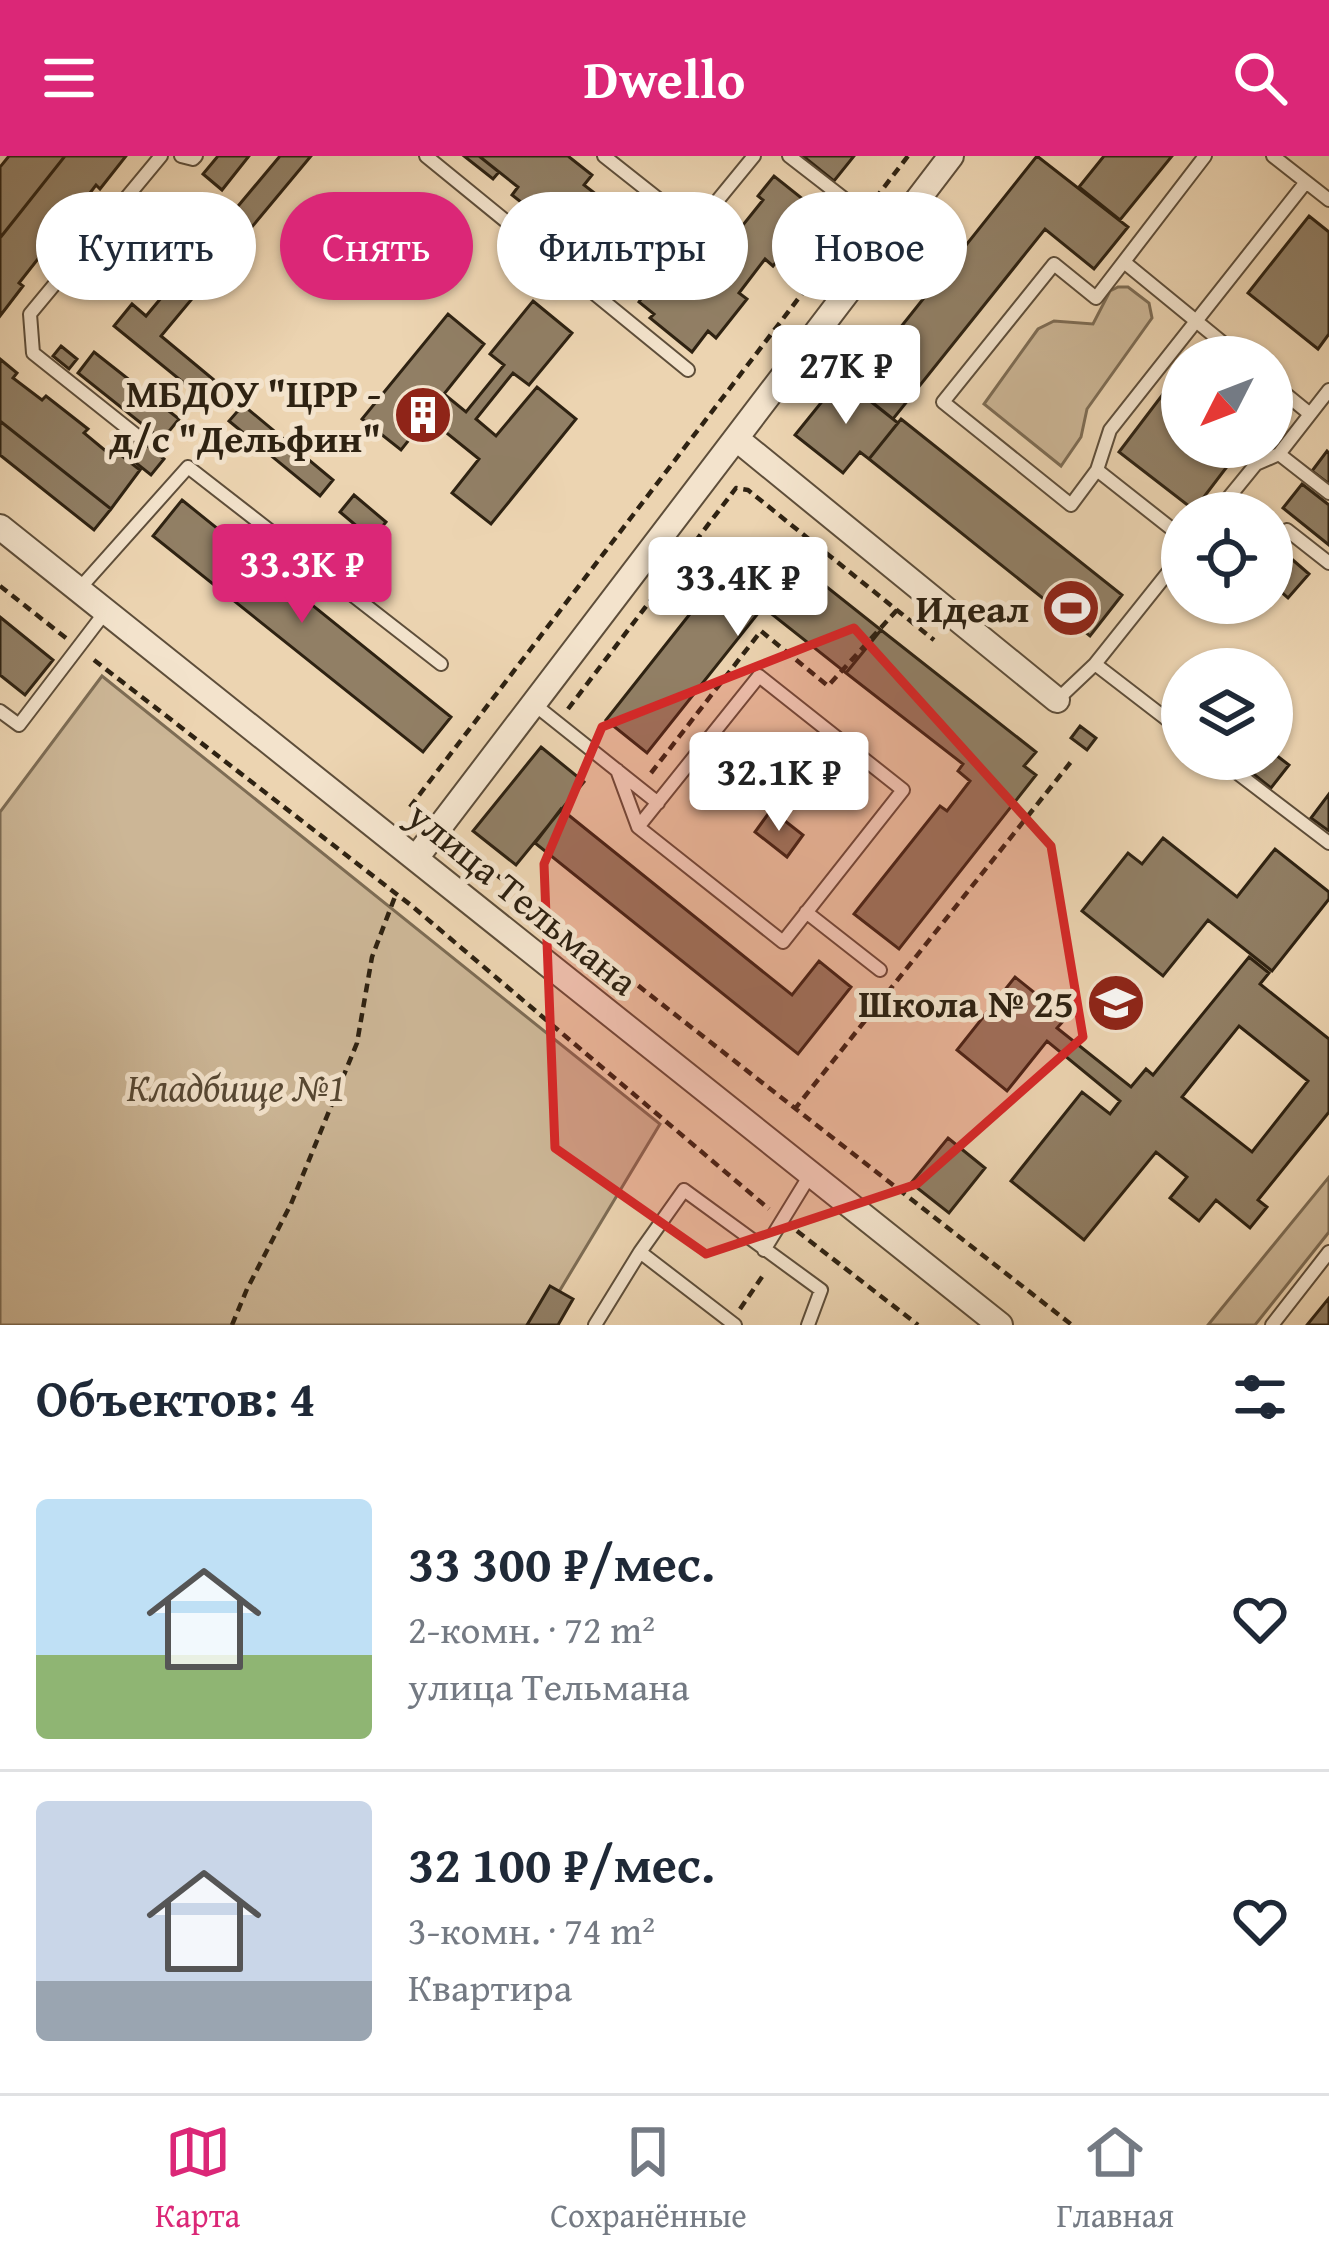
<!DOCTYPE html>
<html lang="ru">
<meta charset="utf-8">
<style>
:root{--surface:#fff;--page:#f2f2f3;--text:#1f2937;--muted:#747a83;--line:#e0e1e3;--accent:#db2777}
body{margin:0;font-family:"Gentium Book Plus",serif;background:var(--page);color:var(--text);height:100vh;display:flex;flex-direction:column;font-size:45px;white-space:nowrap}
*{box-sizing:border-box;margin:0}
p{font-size:39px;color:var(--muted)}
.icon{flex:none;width:66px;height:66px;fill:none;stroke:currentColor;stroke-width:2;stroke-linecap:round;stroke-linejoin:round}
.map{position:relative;height:1169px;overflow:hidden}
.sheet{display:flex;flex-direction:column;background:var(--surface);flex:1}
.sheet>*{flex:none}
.guide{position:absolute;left:36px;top:36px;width:1257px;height:108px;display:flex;gap:24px}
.needle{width:78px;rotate:228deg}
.buttons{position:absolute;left:1161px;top:180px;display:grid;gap:24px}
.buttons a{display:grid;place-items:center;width:132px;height:132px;border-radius:50%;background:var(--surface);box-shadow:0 3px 9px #0004;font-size:60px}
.price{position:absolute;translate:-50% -102px;padding:0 27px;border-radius:12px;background:#fff;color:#222;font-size:39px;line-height:78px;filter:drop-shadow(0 3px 6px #0008)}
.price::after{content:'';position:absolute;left:50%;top:72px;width:36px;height:27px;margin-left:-18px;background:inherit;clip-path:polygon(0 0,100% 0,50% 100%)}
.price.on{background:var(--accent);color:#fff}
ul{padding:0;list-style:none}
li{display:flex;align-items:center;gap:36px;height:300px;padding:0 36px}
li+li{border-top:3px solid var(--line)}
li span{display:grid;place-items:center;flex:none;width:336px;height:240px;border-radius:12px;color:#555}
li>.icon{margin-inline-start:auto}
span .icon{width:144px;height:144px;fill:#fffc;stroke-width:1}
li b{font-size:51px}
h2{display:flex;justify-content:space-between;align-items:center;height:144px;padding:0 36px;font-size:51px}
.chip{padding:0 42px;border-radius:54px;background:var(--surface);box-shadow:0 3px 9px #0004;font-size:42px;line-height:108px}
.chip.on{background:var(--accent);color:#fff}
header{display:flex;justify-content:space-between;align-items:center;height:156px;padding:0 36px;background:var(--accent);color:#fff;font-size:54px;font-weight:700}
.dock{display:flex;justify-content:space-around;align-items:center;height:168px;border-top:3px solid var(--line);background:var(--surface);font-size:33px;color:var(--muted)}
.dock a{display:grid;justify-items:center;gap:6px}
.dock .on{color:var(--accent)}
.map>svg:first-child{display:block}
</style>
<header><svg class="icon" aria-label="menu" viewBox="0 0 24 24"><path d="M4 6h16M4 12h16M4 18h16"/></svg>Dwello<svg class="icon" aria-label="search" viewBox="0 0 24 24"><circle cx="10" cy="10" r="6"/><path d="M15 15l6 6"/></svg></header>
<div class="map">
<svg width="1329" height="1169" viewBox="0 0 1329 1169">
<rect width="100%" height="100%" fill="#ecd4b1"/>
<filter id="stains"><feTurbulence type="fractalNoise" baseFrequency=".00167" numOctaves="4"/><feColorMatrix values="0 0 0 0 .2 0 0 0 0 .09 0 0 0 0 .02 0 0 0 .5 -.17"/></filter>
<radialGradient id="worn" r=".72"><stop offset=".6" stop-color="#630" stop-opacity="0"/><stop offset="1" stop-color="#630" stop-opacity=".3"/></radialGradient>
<path fill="#ccb696" stroke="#7d6c54" stroke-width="3" d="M1118,131H1128L1149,147L1152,162L1087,253L1081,281L1061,310L984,248L1038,173L1054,165L1093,168L1110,135Z
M102,520L660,968L539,1169H0V656Z
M1329,1021V1076L1255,1169H1208Z"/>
<path fill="#917f65" stroke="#2e2212" stroke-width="3" fill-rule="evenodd" d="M9,0H65L0,82V11Z
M65,0H126L100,33L96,29L74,58L78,61L45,102L41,99L19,127L23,130L0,160V82Z
M218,0H249L222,34L203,18Z
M280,0H311L161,180L220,229L206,245L114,170L132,148L146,160Z
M464,0H479L499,16L493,23Z
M479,0H568L592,19L584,29L619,56L626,47L667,79L659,89L674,101L670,107L681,116L677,121L692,133L712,107L708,103L734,70L739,74L763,44L758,40L774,20L809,48L798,63L806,69L773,110L765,103L739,137L747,143L716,182L708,175L692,196L650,162L654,158L639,146L647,134L632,122L626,130L580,93L583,89L562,72L559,76L512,39L518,31Z
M803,0H854L834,25Z
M1037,0L1128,71L1094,113L1045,73L893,263L853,231Z
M1104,0H1172L1120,64L1079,31Z
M1309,60L1329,76V178L1318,193L1248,137Z
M533,145L572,177L529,229L513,217L476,263L496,280L537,231L576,263L491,368L452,337L479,303L427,261L401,294L362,263L448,158L484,188L444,238L466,256L504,209L490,198Z
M61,190L77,203L69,213L53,200Z
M94,196L179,263L162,284L78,217Z
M0,203L17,217L13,222L42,244L46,240L88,273L84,277L113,301L117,296L140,314L111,353L0,265Z
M1179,217L1182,291H1242L1194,354L1119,296Z
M841,222L898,267L869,303L860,296L843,317L795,279Z
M243,249L333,324L320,340L229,265Z
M901,263L1122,439L1090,480L869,303Z
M0,265L111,353L94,374L0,299Z
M129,275L164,303L151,319L116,291Z
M1327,295L1329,297V328L1312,315Z
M1302,328L1329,349V389L1283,352Z
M354,339L386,366L372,383L340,356Z
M182,344L451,561L423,596L153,380Z
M1272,386L1309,418L1288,442L1272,428Z
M746,395L760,398L788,420L798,408L881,474L846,517L763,451L647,597L606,564L735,401Z
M0,461L53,504L25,539L0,519Z
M881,474L1036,596L1024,610L1036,619L899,793L854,758L940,650L947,655L970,625L958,615L963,608L846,517Z
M1080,570L1096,582L1087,594L1071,582Z
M541,591L584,626L516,709L473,675Z
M1272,596L1289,609L1271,632L1246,612L1253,603H1272Z
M1329,638V675L1311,662Z
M561,653L792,839L819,805L851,831L798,898L535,687Z
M771,654L803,679L787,701L755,676Z
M1163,682L1237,741L1275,693L1329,736V743L1272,815L1208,764L1163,820L1082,755L1128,697L1142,708Z
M1249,801L1269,817L1260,828L1329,883V956L1258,1044L1267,1051L1250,1072L1216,1044L1199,1065L1170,1042L1187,1021L1156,996L1084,1084L1011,1025L1082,936L1110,958L1120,945L1047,885L1007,935L957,894L1015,821L1066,862L1057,872L1131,931L1146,913L1153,919ZM1239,870L1308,925L1252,996L1182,941Z
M948,982L985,1012L949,1057L911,1027Z
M550,1130L573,1143L558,1169H527Z
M1329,1142V1169H1307Z"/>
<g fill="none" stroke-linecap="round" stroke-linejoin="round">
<defs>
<path id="lane" d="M181,0L193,3L196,0
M426,0L688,214
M604,0L695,72L754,0
M789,0L891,79
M1205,0L1096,142L1054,108L943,246L1071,349L1097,314L1110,274L1306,26
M1273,0L1329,44
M1124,106L1240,201
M1272,227L1310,258
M136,279L33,197L30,158L161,0
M1279,298L1329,337
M1097,314L1182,381
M1216,357L1256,308L1279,298L1329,234
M1287,374L1329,407
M80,432L188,311L441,508
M1095,508L1182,575
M1057,544L1095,508L1182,399
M535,549L658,647
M0,555L19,569L106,455
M1219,603L1329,687
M617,614L638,671L783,786L903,634L759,520L638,671
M806,756L880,814
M764,1094L810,1019
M595,1169L640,1096
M735,1169L640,1096L684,1034L821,1134L808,1169
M1272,1169L1329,1096"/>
<path id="street" d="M738,284L1057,544
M0,371L1000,1169
M416,702L951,0"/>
</defs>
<use href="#lane" stroke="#5e4e3a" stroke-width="16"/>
<use href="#street" stroke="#5e4e3a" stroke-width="28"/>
<path stroke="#2e2212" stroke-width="4.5" stroke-dasharray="9 6" stroke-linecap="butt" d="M875,43L908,0
M0,430L66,482
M94,504L412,750L769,1053
M568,553L736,332L748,334L934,484
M651,617L761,475L828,530L897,454
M410,651L853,71
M461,691L1072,1169
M794,954L1074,602
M797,1075L918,1169
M740,1153L764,1118
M232,1169L247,1133L291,1048L357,887L372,801L396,738"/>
<use href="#lane" stroke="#f3e3cc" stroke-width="12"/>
<use href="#street" stroke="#f3e3cc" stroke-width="24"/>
</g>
<path fill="#d62828" fill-opacity="0.2" stroke="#d62828" stroke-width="9" stroke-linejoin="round" d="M854,472L1051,690L1083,881L917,1028L706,1098L555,992L544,708L602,571Z"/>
<defs>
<symbol id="building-disc" viewBox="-11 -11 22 22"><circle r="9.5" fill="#8f2418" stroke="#f3e3cc"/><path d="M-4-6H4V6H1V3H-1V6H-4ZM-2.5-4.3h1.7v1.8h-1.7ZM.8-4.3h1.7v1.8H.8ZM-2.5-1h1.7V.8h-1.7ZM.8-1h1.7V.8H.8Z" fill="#fff"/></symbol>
<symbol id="stadium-disc" viewBox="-11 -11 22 22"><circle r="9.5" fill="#8f2418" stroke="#f3e3cc"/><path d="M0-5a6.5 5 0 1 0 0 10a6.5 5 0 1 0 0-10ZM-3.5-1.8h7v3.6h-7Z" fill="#fff"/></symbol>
<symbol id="school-disc" viewBox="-11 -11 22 22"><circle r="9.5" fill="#8f2418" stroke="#f3e3cc"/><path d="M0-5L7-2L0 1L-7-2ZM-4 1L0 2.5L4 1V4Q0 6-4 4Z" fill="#fff"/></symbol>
</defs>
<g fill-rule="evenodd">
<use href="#building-disc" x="390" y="226" width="66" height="66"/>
<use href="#stadium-disc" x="1038" y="419" width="66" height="66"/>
<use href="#school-disc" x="1083" y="814" width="66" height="66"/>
</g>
<g text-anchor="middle" stroke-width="10" stroke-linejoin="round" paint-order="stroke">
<g font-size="39" font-weight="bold" fill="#2e2212" stroke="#f3e3cc" text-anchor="end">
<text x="381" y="251">МБДОУ "ЦРР -<tspan x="381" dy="45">д/с "Дельфин"</tspan></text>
<text x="1029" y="466">Идеал</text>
<text x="1074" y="861">Школа № 25</text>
</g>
<g font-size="39" fill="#2e2212" stroke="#f3e3cc">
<text transform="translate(523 742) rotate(39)" y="14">улица Тельмана</text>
</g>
<g font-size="39" font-style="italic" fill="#564733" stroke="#f3e3cc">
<text x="236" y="945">Кладбище №1</text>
</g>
</g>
<rect width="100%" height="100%" filter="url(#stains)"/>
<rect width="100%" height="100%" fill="url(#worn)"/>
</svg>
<div class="buttons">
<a><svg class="needle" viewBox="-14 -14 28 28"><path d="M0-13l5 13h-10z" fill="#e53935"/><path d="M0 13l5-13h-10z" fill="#747a83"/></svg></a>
<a><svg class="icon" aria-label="locate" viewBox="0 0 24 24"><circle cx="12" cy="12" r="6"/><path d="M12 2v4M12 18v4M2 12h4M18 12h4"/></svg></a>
<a><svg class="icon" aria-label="layers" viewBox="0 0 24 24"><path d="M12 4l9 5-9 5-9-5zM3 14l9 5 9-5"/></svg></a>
</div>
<b class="price" style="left:846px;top:271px">27K ₽</b>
<b class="price on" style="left:302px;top:470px">33.3K ₽</b>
<b class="price" style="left:738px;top:483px">33.4K ₽</b>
<b class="price" style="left:779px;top:678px">32.1K ₽</b>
<div class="guide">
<a class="chip">Купить</a>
<a class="chip on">Снять</a>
<a class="chip">Фильтры</a>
<a class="chip">Новое</a>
</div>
</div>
<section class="sheet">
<h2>Объектов: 4<svg class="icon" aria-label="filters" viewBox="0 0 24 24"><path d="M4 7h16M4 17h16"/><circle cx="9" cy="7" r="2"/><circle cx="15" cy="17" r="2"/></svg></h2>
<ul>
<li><span style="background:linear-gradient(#bfe0f5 65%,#8fb573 0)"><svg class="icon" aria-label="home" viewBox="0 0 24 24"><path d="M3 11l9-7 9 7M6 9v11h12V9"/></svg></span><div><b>33 300 ₽/мес.</b><p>2-комн. · 72 m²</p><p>улица Тельмана</p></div><svg class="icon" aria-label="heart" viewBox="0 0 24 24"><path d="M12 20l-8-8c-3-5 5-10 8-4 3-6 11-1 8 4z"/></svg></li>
<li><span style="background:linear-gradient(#c9d6e8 75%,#9aa5b1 0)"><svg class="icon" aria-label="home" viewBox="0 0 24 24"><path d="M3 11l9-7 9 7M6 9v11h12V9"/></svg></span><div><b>32 100 ₽/мес.</b><p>3-комн. · 74 m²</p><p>Квартира</p></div><svg class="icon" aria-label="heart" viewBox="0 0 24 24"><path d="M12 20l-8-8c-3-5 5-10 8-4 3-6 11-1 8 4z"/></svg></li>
</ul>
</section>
<nav class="dock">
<a class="on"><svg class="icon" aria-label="map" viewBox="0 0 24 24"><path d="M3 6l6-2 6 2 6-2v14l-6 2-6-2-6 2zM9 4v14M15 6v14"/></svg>Карта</a>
<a><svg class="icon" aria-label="saved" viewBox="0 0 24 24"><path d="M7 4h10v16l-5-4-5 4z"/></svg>Сохранённые</a>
<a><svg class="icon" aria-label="home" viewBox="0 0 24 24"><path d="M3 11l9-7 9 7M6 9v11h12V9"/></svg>Главная</a>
</nav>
